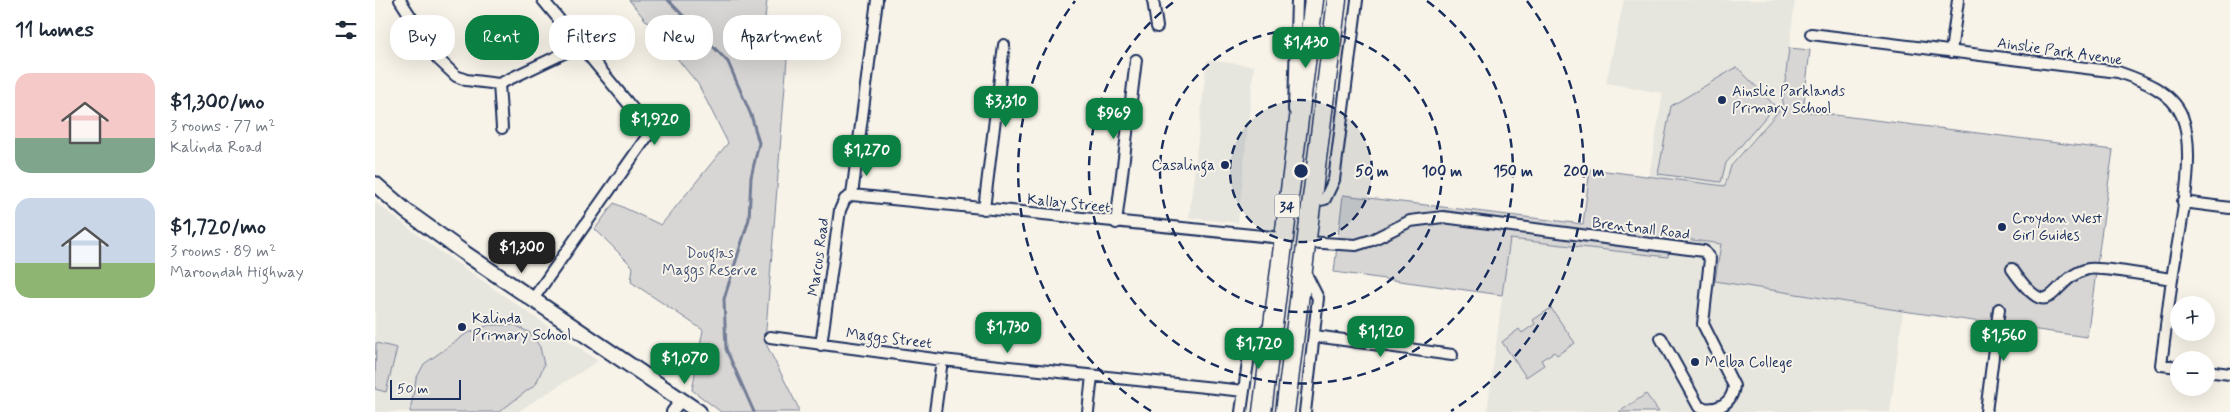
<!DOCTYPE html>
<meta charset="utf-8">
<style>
:root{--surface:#fff;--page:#f2f2f3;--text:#1f2937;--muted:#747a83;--accent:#0b8043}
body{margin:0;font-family:Mynerve,sans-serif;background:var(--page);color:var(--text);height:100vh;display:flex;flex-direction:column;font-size:19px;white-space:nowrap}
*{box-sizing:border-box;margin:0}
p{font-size:16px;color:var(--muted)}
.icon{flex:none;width:28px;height:28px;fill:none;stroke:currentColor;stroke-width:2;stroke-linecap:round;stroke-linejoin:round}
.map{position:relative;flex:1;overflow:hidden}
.sheet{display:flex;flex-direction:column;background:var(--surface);width:375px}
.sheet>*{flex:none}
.top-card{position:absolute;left:15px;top:15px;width:475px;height:45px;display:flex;gap:10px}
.tools{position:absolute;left:1795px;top:296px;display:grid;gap:10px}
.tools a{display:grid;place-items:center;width:45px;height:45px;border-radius:50%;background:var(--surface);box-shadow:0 5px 20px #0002;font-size:25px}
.scale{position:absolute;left:15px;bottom:12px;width:71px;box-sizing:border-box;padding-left:5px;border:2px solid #1b2f5e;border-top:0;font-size:14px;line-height:18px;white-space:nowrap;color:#1b2f5e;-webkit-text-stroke:4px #f7f3e8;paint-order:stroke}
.price{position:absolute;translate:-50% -42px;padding:0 11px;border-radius:10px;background:var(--accent);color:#fff;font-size:16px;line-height:32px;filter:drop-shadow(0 1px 2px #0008)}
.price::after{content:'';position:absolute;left:50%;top:30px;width:15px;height:11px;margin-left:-8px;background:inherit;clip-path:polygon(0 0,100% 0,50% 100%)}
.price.on{background:#222;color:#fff}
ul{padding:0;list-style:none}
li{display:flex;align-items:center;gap:15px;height:125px;padding:0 15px}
li span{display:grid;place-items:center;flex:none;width:140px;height:100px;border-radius:15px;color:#555}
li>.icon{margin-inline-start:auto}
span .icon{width:60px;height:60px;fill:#fffc;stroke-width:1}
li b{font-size:21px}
h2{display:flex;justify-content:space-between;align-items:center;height:60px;padding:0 15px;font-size:21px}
.pill{padding:0 18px;border-radius:20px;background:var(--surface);box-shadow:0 5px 20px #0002;font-size:18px;line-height:45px}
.pill.on{background:var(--accent);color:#fff}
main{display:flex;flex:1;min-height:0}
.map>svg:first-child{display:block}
</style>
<main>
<section class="sheet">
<h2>11 homes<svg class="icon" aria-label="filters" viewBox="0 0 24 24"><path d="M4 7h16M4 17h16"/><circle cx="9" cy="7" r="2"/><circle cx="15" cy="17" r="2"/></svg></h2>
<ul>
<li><span style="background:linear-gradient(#f6c9c9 65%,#7fa58c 0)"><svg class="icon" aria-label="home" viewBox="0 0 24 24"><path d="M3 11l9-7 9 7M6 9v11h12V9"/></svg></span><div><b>$1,300/mo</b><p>3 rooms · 77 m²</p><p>Kalinda Road</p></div></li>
<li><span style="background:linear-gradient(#c9d6e8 65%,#8fb573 0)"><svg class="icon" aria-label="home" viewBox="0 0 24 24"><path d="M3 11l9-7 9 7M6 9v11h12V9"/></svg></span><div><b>$1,720/mo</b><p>3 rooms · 89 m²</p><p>Maroondah Highway</p></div></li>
</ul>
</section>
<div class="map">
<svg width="1855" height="412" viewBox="0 0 1855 412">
<rect width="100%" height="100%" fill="#f7f3e8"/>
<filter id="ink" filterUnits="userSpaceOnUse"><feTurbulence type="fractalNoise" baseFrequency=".02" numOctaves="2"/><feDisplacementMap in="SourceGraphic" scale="10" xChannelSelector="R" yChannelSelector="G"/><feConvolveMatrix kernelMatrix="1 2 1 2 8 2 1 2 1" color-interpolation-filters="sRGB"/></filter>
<g filter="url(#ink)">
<path fill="#e6e5de" d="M1249,0H1420L1407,107L1356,166L1350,186L1274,176L1288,93L1231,83Z
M832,60L879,66L863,223L814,218Z
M0,202L56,245L223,361L142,412H0Z
M1296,237L1346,244L1341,281L1528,311L1515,412H1112L1135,239L1292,256Z"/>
<path fill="#d7d6d4" stroke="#798299" d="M254,0H392L390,18L415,21L390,342L423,407V412H346L317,390L328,330L256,282L258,267L220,229L239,203L286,225L353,143L323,84Z
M1414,48L1435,50L1428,111L1738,150L1712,337L1528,311L1340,281L1346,244L1296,237L1293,257L1135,239L1127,295L959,272L968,195L1208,224L1215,169L1350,186L1356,166L1407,107Z
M1362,67L1400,106L1351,163L1346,182L1283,174L1296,106Z
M1176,308L1200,343L1182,355L1179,352L1166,360L1169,365L1151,377L1127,342L1144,329L1147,333L1160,324L1158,320Z
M114,325H140L155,333L165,347L169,365L161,384L124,412H35L41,379L49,364L91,334Z
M1,343L22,348L11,392L0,389Z
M1271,394L1284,412H1244Z"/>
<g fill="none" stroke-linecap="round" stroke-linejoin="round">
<path stroke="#727c95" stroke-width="3" d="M293,0L353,62L376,115L384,143L376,177L374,219L349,299L351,349L379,412"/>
<defs>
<path id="street" d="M25,0L63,59L81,76L91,80L124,84L204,46
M778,0L782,27
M1436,34L1743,72C1766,80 1797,91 1807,116C1823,156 1803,236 1797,279C1782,277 1724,266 1713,269C1673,279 1679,330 1637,269
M1576,52L1583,0
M124,84L127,128
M919,110L922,0
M477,195L907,238
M936,202L950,199L959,180L982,0
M1808,202L1855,208
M609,209L629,45
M741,223L761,60
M931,242L981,245L997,240L1035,221L1068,217L1329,251L1335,259L1328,324L1359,386C1357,404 1342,412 1324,407L1286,338
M929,270L943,298L930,412
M1797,279L1786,365L1804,367
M158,299L276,131L168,0
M940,336L1077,355
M395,337L567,360L869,391
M446,345L465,210L470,199L477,195L502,0
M1831,371L1855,374
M297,412L306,400
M560,412L567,360
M713,412L717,376
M866,412L876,341L898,325
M1611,412L1624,309"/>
<path id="secondary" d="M0,184L31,211L88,252L324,412"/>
<path id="highway" d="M887,412L939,0
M910,412L962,0"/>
</defs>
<use href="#street" stroke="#1b2f5e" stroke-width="14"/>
<use href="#secondary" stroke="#1b2f5e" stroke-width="18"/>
<use href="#highway" stroke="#1b2f5e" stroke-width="21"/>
<use href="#street" stroke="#f7f3e8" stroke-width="10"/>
<use href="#secondary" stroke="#f7f3e8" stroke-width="14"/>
<use href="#highway" stroke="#f7f3e8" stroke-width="18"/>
</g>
</g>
<circle cx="926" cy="171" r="71" fill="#1b2f5e" fill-opacity=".12"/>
<g fill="none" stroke="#1b2f5e" stroke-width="2.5" stroke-dasharray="9 6">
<circle cx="926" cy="171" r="71"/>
<circle cx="926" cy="171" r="141"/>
<path d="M1052 1A212 212 0 1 1 800 1"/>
<path d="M776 411A283 283 0 0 1 700 1M1152 1A283 283 0 0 1 1076 411"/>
</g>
<g fill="#1b2f5e" stroke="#f7f3e8" stroke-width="2">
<circle cx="1347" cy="100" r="5"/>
<circle cx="850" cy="165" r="5"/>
<circle cx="1627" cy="227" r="5"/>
<circle cx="87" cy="327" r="5"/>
<circle cx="1320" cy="362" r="5"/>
</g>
<g text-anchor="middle" stroke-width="4" stroke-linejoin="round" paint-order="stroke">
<rect fill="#f7f3e8" stroke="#5d6a87" stroke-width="1" x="899.5" y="194.5" width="25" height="23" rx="4"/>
<g font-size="14" font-weight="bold" fill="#1b2f5e">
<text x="912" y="211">34</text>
</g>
<g font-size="15" fill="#1b2f5e" stroke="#f7f3e8">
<text transform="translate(1685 51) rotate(8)" y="5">Ainslie Park Avenue</text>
<text transform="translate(694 203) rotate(6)" y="5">Kallay Street</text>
<text transform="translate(1266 228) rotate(7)" y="5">Brentnall Road</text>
<text transform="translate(443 257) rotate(-82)" y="5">Marcus Road</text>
<text transform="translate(514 338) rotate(7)" y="5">Maggs Street</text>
</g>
<g font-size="15" fill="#1b2f5e" stroke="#f7f3e8" text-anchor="start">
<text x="1357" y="96">Ainslie Parklands<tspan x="1357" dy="17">Primary School</tspan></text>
<text x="840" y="170" text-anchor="end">Casalinga</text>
<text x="1637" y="223">Croydon West<tspan x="1637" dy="17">Girl Guides</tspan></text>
<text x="97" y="323">Kalinda<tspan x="97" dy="17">Primary School</tspan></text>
<text x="1330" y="367">Melba College</text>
</g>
<g font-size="15" fill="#415076" stroke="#f7f3e8">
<text x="335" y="258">Douglas<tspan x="335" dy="17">Maggs Reserve</tspan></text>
</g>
</g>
<circle cx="926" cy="171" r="8" fill="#1b2f5e" stroke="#f7f3e8" stroke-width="2.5"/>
<g font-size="15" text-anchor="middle" font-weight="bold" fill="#1b2f5e" stroke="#f7f3e8" stroke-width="4" stroke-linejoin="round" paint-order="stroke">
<text x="997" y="176">50 m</text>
<text x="1067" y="176">100 m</text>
<text x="1138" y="176">150 m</text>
<text x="1209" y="176">200 m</text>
</g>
</svg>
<div class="tools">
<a>+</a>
<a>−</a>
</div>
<div class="scale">50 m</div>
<b class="price" style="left:931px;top:69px">$1,430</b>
<b class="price" style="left:631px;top:128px">$3,310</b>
<b class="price" style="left:739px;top:140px">$969</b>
<b class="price" style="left:280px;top:146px">$1,920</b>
<b class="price" style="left:492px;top:177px">$1,270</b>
<b class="price on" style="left:147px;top:274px">$1,300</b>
<b class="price" style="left:633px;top:354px">$1,730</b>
<b class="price" style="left:1006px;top:358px">$1,120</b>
<b class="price" style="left:1629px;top:362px">$1,560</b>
<b class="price" style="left:884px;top:370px">$1,720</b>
<b class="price" style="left:310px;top:385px">$1,070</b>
<div class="top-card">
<a class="pill">Buy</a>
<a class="pill on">Rent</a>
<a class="pill">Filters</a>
<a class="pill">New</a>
<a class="pill">Apartment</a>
</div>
</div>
</main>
